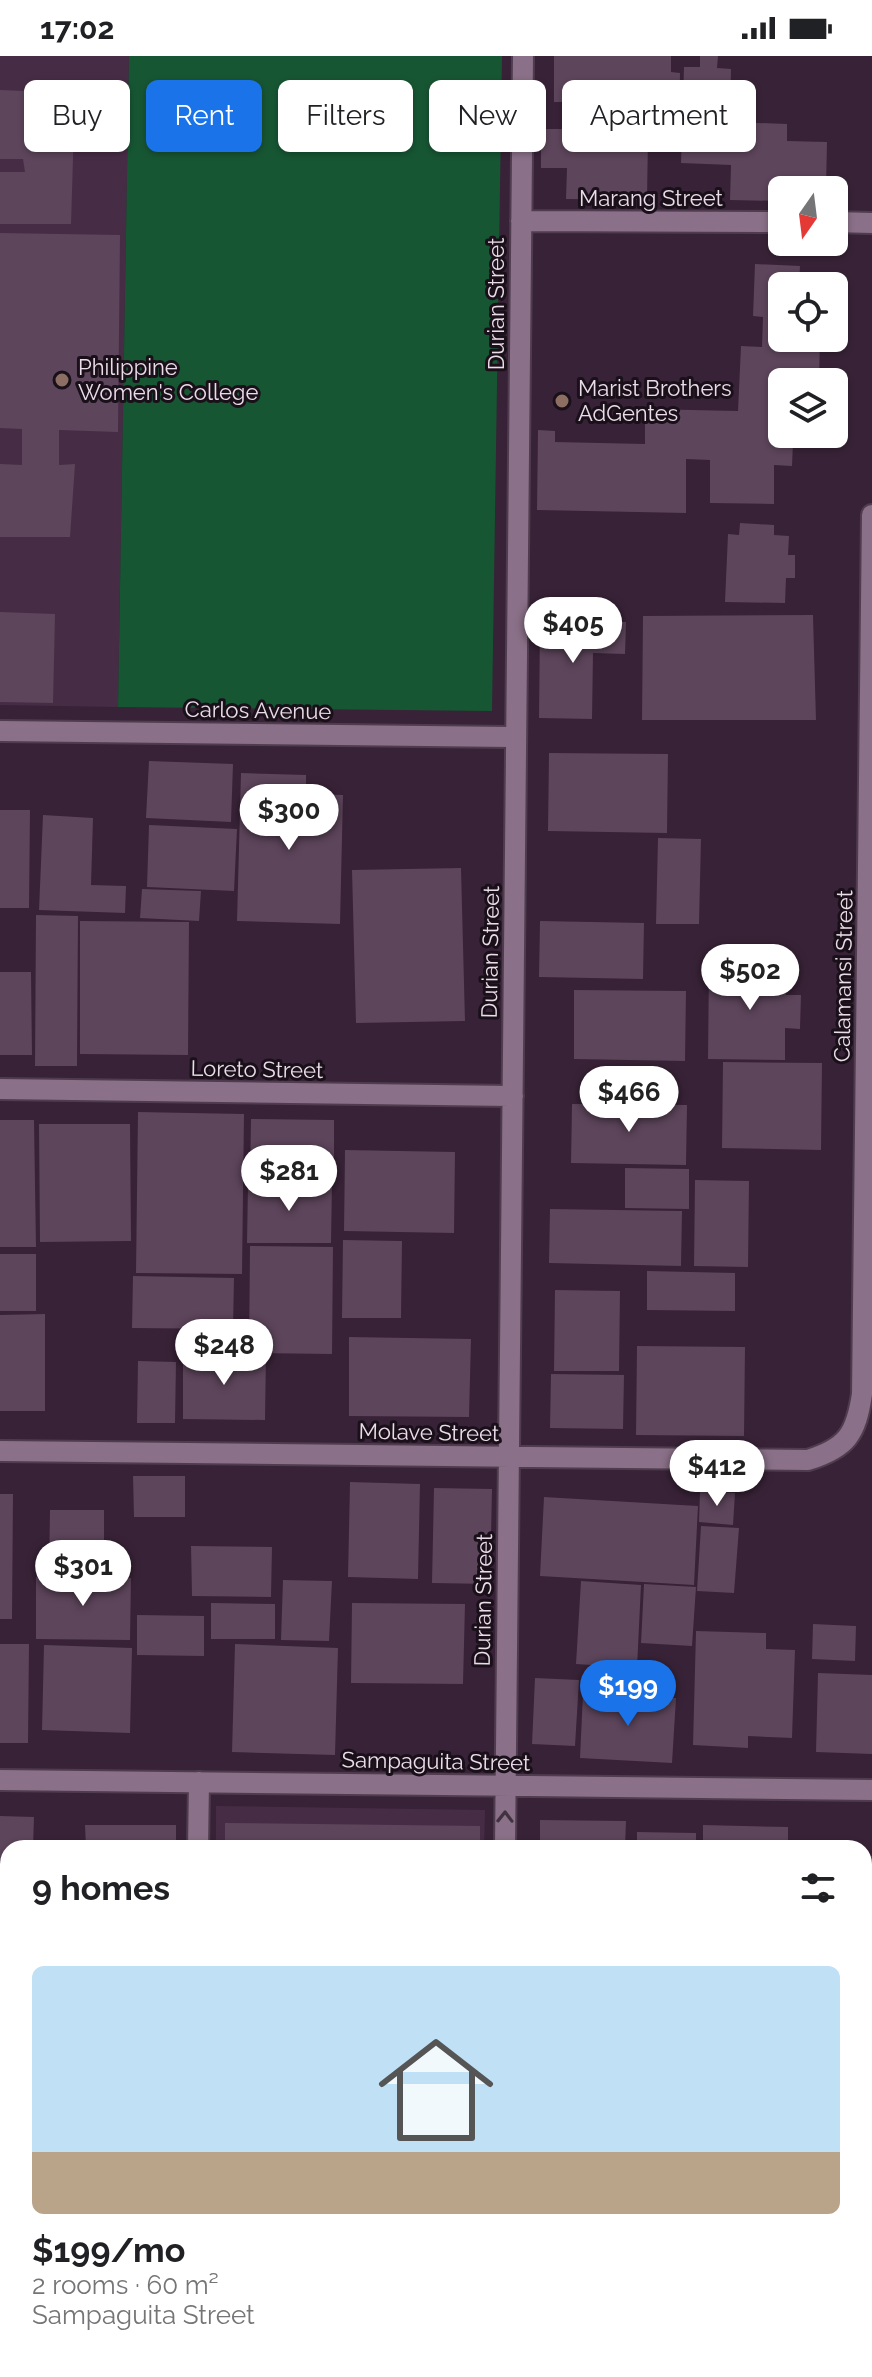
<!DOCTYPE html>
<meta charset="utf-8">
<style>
:root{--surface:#fff;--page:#f2f2f2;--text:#202124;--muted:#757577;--accent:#1a73e8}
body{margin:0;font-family:Raleway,sans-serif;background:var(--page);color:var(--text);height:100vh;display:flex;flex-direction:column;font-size:30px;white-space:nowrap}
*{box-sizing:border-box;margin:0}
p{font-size:26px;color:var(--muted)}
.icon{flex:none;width:44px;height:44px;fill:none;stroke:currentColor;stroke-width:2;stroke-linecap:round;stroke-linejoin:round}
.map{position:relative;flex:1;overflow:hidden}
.side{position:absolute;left:0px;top:1784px;width:872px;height:538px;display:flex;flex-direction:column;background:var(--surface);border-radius:24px 24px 0 0;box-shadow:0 2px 6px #0004}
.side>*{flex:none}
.banner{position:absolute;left:24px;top:24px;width:824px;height:72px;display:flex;gap:16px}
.needle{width:52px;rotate:194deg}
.controls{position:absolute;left:768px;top:120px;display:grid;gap:16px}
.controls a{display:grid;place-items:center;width:80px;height:80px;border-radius:12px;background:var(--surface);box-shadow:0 2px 6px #0004;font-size:40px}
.price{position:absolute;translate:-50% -68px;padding:0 18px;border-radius:28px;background:#fff;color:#222;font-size:26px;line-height:52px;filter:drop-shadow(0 2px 4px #0008)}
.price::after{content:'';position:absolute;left:50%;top:48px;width:24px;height:18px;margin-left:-12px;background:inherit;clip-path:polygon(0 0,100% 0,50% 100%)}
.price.on{background:var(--accent);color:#fff}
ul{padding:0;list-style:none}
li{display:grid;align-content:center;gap:16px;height:424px;padding:0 32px}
li span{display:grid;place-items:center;height:248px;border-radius:12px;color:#555}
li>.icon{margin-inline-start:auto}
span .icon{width:144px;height:144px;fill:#fffc;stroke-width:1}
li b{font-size:34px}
h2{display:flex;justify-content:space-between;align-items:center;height:96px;padding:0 32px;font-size:34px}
.chip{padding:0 28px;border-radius:12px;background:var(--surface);box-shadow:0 2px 6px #0004;font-size:28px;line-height:72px}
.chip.on{background:var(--accent);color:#fff}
.status{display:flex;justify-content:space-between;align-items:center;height:56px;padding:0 40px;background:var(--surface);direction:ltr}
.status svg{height:22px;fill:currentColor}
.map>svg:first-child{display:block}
</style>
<div class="status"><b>17:02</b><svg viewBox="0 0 49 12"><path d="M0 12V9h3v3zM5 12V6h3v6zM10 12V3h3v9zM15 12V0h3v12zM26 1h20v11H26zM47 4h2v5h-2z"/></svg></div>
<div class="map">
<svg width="872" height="2321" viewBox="0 0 872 2321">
<rect width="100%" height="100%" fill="#382237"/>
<path fill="#472c46" d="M0,0H129L118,651L0,649Z
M216,1750L485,1754L484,1792H216Z
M212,2314H477V2321H212Z"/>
<path fill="#175633" d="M129,0H502L492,655L118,651Z"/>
<path fill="#5d455b" d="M554,0H671V16L680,17L679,83L648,82L647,144L566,143L567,112H541V73H565V46H554Z
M700,0H718L717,12L731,13L730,66L787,68V85L827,86L826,134H782V145L730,144L731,109L681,107L684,11H700Z
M0,34L75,37L71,168H0V116H25L23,103H0Z
M0,177L120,179L118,376L59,374V409L75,408L70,481H0V408L22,409V373L0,372Z
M755,208L800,210L799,230H782V282H820L819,326H782V378H819V386H793L792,410L774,409V448L710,447V404L686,403V457L537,454L538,374L555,375V386L645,388V353L738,355L741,290L762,291L763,261L753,260Z
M740,467L774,469V479L789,480L788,499H795V522H786L785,547L725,546L728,478L739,479Z
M0,556L55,558L53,647L0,646Z
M813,559L816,664H642L643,560Z
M540,565L626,566L625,598L593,597L592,663L539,662Z
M549,697L668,698L667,777L548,775Z
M149,705L233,708L231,766L146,762Z
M241,717L306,719V738L343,739L340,868L237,865Z
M0,754H30L29,852H0Z
M43,759L93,762L91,829L126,830L125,857L39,854Z
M149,769L237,773L234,835L147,831Z
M658,782L701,783L699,868H656Z
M461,812L465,965L356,967L352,814Z
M142,833L201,835L199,865L140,862Z
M36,859L78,860L77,1010H35Z
M80,865L189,866L188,999L80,998Z
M540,865L644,867L643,923L539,921Z
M709,908L786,909V939H801L800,973L785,972V1004L708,1003Z
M0,916H31L32,999H0Z
M574,934L686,935L685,1005L574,1003Z
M723,1006L822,1007L821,1094L722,1092Z
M572,1048L687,1049L686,1109L571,1107Z
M138,1056L244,1058L242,1218L136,1217Z
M251,1063L334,1064V1125L250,1124Z
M0,1064H34L36,1191H0Z
M39,1068H130L131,1185L40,1186Z
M345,1094L455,1096L454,1177L344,1175Z
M625,1112L689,1113V1153L625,1152Z
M695,1124L749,1125L748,1211L694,1210Z
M248,1127L332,1128L331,1187H247Z
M550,1153L682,1155L681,1210L549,1207Z
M343,1184L402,1185L401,1262H342Z
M250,1190L333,1191L332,1298L249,1297Z
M0,1198H36V1255H0Z
M647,1215L735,1217V1255L647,1254Z
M133,1220L234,1222L233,1273L132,1272Z
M555,1234L620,1235L619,1315H554Z
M45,1258V1355H0V1259Z
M349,1281L471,1283L469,1361L349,1360Z
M637,1290L745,1291L744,1380L636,1379Z
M183,1298L266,1299L265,1364L183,1363Z
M138,1305L176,1306L175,1367H137Z
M551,1318L624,1319L623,1373L550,1372Z
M133,1420H185V1461H134Z
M350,1426L420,1428L418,1523L348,1521Z
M434,1432L492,1433L490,1528L432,1527Z
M700,1435L735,1437L733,1469L699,1466Z
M0,1438H13L12,1563H0Z
M544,1441L698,1450L694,1529L540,1520Z
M50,1454H104V1515H49Z
M701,1470L739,1472L734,1537L697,1535Z
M191,1490L272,1491L271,1541L192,1540Z
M36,1521L131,1522L130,1584L36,1583Z
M283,1524L332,1525L329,1585L281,1584Z
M581,1525L641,1529L637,1612L576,1608Z
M644,1528L696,1531L692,1590L641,1587Z
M211,1547L275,1548V1583H211Z
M352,1547L465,1548L463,1628L351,1627Z
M137,1559L204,1560V1600L137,1599Z
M813,1568L856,1570L855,1605L812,1603Z
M696,1575L766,1577V1593L795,1594L792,1682L748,1680V1692L693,1689Z
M0,1588H29L28,1687H0Z
M235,1588L338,1592L335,1699L232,1696Z
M44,1589L132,1592L130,1677L42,1674Z
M818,1617L872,1619V1698L816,1696Z
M535,1622L579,1624L575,1690L532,1688Z
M583,1637L676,1642L672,1707L580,1702Z
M0,1760L34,1761L33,1792H8V1803H0Z
M540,1764L626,1765L625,1792H540Z
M225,1767L480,1770V1792H225Z
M85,1769H176V1792H86Z
M703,1769L788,1771V1792H703Z
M637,1776L696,1777V1792H637Z
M864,1800H872V1893L864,1892Z
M0,1808H8V1851H0Z
M0,1854H8V1900H0Z
M864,1922H870L869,1961L864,1960Z
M0,1923H8V2034H0Z
M0,2106H8V2151H0Z
M864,2178L872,2179V2272L864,2271Z
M0,2183H8V2246H0Z
M71,2314H137V2318H71Z
M272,2314H434V2321H272Z
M525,2314H695L694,2321H524Z"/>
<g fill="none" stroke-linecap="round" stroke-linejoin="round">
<defs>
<path id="street" d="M521,165L782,166
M834,166L872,167
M0,675L516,681
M0,1033L513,1040
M0,1395L808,1404C847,1392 856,1378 862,1338L872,459
M0,1724L872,1734
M198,1792L199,1726
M505,1792L523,0
M0,2054H8
M864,2087H872
M191,2321V2314
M500,2321V2314"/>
</defs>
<use href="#street" stroke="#4f3d4f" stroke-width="24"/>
<use href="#street" stroke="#8a7088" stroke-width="20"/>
</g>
<defs><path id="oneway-chevron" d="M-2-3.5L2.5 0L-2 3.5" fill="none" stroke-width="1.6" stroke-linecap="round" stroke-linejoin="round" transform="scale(2)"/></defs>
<use stroke="#413240" href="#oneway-chevron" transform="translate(505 1761) rotate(-89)"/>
<g fill="#8d6e63" stroke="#191019" stroke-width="3">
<circle cx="62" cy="324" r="8"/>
<circle cx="562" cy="345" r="8"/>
</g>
<g text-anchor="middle" stroke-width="6" stroke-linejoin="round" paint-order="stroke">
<g font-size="22" fill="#ebdcea" stroke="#191019">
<text x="651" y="150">Marang Street</text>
<text transform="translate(496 248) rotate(-90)" y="8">Durian Street</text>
<text transform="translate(258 654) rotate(1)" y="8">Carlos Avenue</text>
<text transform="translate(490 896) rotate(-89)" y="8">Durian Street</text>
<text transform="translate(843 920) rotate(-89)" y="8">Calamansi Street</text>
<text transform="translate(257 1013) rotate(1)" y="8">Loreto Street</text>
<text transform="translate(429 1376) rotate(1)" y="8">Molave Street</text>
<text transform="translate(483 1544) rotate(-89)" y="8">Durian Street</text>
<text transform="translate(436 1705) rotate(1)" y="8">Sampaguita Street</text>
</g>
<g font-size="22" fill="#ebdcea" stroke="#191019" text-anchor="start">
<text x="78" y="319">Philippine<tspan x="78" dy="25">Women's College</tspan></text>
<text x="578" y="340">Marist Brothers<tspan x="578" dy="25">AdGentes</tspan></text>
</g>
</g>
</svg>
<div class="controls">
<a><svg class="needle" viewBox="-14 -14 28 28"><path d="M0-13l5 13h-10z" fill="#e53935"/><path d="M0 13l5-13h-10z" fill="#757577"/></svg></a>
<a><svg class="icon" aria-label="locate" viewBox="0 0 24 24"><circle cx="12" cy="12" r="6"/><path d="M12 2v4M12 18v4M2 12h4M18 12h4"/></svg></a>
<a><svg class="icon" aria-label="layers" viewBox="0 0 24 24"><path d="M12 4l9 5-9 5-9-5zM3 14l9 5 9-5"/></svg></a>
</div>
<b class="price" style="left:573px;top:609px">$405</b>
<b class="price" style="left:289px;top:796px">$300</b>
<b class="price" style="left:750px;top:956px">$502</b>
<b class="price" style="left:629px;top:1078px">$466</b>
<b class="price" style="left:289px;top:1157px">$281</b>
<b class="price" style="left:224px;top:1331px">$248</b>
<b class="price" style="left:717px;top:1452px">$412</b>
<b class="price" style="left:83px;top:1552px">$301</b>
<b class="price on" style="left:628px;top:1672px">$199</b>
<div class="banner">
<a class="chip">Buy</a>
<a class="chip on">Rent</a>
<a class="chip">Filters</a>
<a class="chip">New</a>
<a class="chip">Apartment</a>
</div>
<section class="side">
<h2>9 homes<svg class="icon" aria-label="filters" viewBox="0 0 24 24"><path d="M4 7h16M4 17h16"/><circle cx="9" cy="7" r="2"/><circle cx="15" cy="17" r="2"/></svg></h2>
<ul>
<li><span style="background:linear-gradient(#bfe0f5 75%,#b9a48a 0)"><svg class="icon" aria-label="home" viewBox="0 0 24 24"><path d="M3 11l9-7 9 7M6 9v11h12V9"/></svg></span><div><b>$199/mo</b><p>2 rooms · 60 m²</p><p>Sampaguita Street</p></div></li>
</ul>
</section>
</div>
